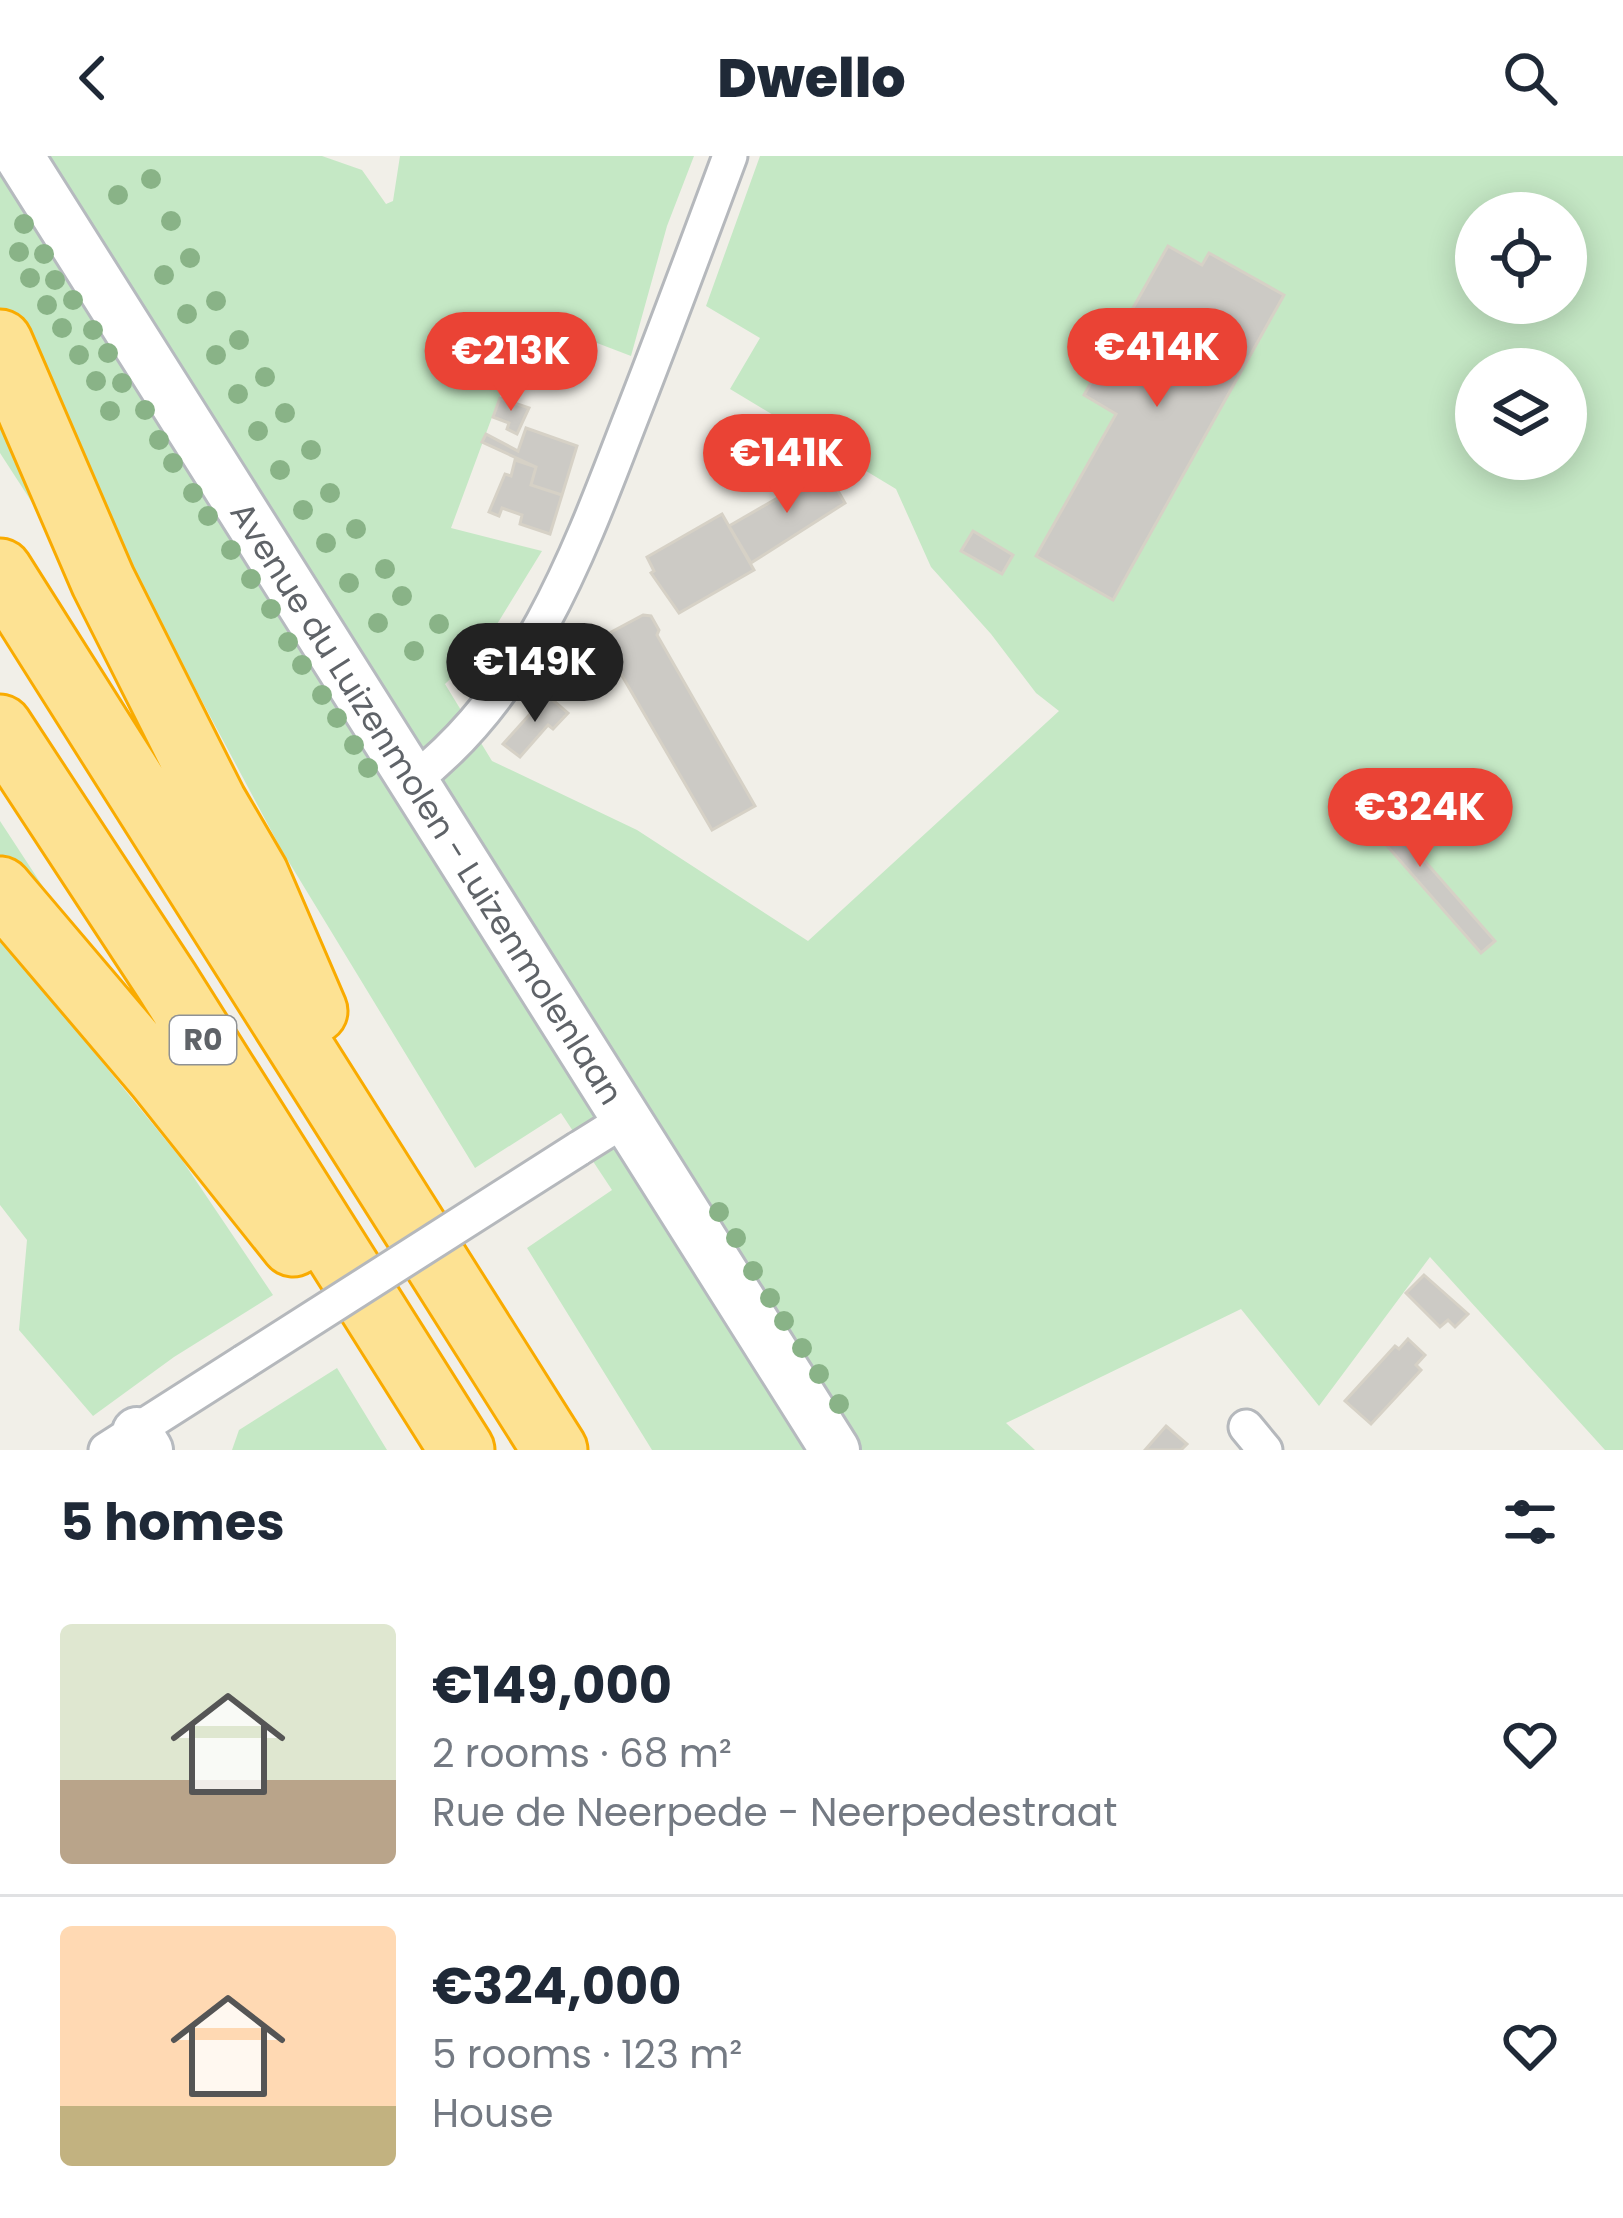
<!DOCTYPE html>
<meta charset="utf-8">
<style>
:root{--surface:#fff;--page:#f2f2f3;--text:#1f2937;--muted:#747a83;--line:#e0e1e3;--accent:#ea4335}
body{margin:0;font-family:Poppins,sans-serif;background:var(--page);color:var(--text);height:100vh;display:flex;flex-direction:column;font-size:45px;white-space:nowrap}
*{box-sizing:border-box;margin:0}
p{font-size:39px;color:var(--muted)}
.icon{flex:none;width:66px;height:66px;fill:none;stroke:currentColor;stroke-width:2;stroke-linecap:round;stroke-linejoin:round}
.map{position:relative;height:1294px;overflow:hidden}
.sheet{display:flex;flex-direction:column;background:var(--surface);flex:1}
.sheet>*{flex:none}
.fabs{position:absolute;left:1455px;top:36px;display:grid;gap:24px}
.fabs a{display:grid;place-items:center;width:132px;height:132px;border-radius:50%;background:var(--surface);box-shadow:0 6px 30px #0003;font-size:60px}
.price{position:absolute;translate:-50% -102px;padding:0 27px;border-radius:42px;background:var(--accent);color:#fff;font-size:39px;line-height:78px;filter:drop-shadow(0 3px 6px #0008)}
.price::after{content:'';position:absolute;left:50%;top:72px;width:36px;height:27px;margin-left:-18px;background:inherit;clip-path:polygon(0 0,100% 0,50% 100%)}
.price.on{background:#222;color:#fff}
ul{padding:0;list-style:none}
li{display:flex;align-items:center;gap:36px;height:300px;padding:0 60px}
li+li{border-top:3px solid var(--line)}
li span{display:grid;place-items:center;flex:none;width:336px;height:240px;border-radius:12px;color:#555}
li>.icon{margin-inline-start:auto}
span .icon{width:144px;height:144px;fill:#fffc;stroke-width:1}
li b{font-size:51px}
h2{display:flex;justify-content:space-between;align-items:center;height:144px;padding:0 60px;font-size:51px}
header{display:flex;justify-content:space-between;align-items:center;height:156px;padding:0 60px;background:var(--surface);font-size:54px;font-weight:800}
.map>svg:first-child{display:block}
</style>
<header><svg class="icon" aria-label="back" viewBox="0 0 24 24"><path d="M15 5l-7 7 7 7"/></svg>Dwello<svg class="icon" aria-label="search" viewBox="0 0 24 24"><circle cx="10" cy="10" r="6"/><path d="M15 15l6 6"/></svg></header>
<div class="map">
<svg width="1623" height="1294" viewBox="0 0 1623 1294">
<rect width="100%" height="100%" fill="#f1efe8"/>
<path fill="#c5e8c5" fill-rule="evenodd" d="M0,0H322L362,14L386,48L393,45L400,0H694L667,70L631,200L529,161L451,372L542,395L483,491L445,528L492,605L637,674L808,785L1059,555L1036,537L991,478L931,411L896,333L730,233L760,182L706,150L760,0H1623V1294H1605L1430,1101L1319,1250L1241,1153L1006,1267L1035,1294H652L527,1092L612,1034L561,957L475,1012L281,693L131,412L88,433L0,297ZM1476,57H1566V147H1476ZM1476,213H1566V303H1476Z
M0,665L121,850L85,885L182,1004L273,1139L174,1201L93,1260L19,1174L27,1084L0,1049Z
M337,1212L387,1294H232L239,1274Z"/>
<path fill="#cccac5" stroke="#d6d1c6" stroke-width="3" d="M1168,90L1202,109L1209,97L1284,139L1113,444L1036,400L1116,258L1084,239Z
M500,242L529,252L517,278L507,273L509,267L493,261Z
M526,272L577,290L562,339L531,329L536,311L482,286L486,278L518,295Z
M515,304L536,311L531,329L562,339L550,378L520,368L522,359L502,352L499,360L489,356L505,318L511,320Z
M826,314L845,347L751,407L729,370Z
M722,358L754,414L679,457L651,417L654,415L647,401Z
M973,375L1013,399L1002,418L961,395Z
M643,459L651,460L659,474L657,479L755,650L712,674L600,482Z
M547,539L568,557L553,573L548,569L520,601L503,588Z
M1359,630L1495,785L1481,797L1345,642Z
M1424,1119L1468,1158L1455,1171L1448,1164L1440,1171L1406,1137Z
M1408,1183L1425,1199L1416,1209L1421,1214L1371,1268L1345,1245L1395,1190L1399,1193Z
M1166,1270L1187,1288L1181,1294H1145Z"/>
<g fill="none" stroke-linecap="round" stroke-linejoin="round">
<defs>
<path id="street" d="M414,624C528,536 579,397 629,267C664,178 697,89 730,0
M578,993L626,963
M1246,1271L1265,1294
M106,1294L244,1206"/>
<g id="secondary">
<path id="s1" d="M19,0L835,1294"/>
<path d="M137,1276L148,1294"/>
</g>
<path id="highway" d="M0,186L103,425L214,646L256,718L315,855
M0,415L555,1294
M0,571L167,826L462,1294
M0,733L159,920L293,1088"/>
</defs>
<use href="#street" stroke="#b5b8bc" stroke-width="39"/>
<use href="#secondary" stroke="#b6babf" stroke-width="54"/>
<use href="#highway" stroke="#f9ab00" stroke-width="69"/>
<use href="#street" stroke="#fff" stroke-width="33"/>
<use href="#secondary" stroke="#fff" stroke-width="48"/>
<use href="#highway" stroke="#fde293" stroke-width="63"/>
<defs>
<path id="street-bridge" d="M244,1206L578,993"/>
</defs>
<use href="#street-bridge" stroke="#b5b8bc" stroke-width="39" stroke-linecap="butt"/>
<use href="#street-bridge" stroke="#fff" stroke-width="33"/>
</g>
<g fill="#89b387">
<circle cx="151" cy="23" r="10"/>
<circle cx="118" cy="39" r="10"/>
<circle cx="171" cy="65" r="10"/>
<circle cx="24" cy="68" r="10"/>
<circle cx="19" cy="96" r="10"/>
<circle cx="44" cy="98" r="10"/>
<circle cx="190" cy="102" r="10"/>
<circle cx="164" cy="119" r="10"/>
<circle cx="30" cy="122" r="10"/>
<circle cx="55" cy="124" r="10"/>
<circle cx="73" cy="144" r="10"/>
<circle cx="216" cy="145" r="10"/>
<circle cx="47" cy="149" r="10"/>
<circle cx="187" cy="158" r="10"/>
<circle cx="62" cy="172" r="10"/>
<circle cx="93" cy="174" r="10"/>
<circle cx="239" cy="184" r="10"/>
<circle cx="108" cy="197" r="10"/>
<circle cx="79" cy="199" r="10"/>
<circle cx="216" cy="199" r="10"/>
<circle cx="265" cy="221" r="10"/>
<circle cx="96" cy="225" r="10"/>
<circle cx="122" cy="227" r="10"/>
<circle cx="238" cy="238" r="10"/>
<circle cx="145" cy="254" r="10"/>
<circle cx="110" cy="255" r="10"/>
<circle cx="285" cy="257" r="10"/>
<circle cx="258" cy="275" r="10"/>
<circle cx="159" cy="284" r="10"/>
<circle cx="311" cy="294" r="10"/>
<circle cx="173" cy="307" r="10"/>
<circle cx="280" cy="314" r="10"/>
<circle cx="193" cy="337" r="10"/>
<circle cx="330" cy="337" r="10"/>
<circle cx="303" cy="354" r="10"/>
<circle cx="208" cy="360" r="10"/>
<circle cx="356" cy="373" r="10"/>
<circle cx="326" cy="387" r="10"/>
<circle cx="231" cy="394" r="10"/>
<circle cx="385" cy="413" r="10"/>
<circle cx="251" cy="423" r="10"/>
<circle cx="349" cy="427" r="10"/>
<circle cx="402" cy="440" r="10"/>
<circle cx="271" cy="453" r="10"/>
<circle cx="378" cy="467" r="10"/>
<circle cx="439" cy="468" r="10"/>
<circle cx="288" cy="486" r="10"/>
<circle cx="414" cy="495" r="10"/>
<circle cx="302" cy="509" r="10"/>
<circle cx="322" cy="539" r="10"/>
<circle cx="337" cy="562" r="10"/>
<circle cx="354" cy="589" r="10"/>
<circle cx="368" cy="612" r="10"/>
<circle cx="719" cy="1056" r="10"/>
<circle cx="736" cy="1082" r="10"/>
<circle cx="753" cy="1115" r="10"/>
<circle cx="770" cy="1142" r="10"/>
<circle cx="784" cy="1165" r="10"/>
<circle cx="802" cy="1192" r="10"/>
<circle cx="819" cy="1218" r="10"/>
<circle cx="839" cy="1248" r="10"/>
</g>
<g text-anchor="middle" stroke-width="12" stroke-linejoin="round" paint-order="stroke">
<rect fill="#fff" stroke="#8f9295" stroke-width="3" x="170" y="860" width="66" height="48" rx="9"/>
<g font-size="30" font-weight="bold" fill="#5f6368">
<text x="203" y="894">R0</text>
</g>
<g font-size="33" fill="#5f6368" stroke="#fff">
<text dy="12" stroke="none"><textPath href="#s1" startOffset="765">Avenue du Luizenmolen - Luizenmolenlaan</textPath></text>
</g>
</g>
</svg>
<div class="fabs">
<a><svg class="icon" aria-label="locate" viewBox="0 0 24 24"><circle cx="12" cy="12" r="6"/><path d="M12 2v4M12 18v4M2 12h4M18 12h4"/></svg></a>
<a><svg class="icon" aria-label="layers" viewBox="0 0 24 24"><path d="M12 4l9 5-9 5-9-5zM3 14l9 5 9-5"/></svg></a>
</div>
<b class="price" style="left:1157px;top:254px">€414K</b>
<b class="price" style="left:511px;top:258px">€213K</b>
<b class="price" style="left:787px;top:360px">€141K</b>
<b class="price on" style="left:535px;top:569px">€149K</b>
<b class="price" style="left:1420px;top:714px">€324K</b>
</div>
<section class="sheet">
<h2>5 homes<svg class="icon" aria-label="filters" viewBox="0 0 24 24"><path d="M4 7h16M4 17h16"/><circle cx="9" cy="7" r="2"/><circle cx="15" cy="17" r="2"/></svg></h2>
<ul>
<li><span style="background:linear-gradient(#dfe7d0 65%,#b9a48a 0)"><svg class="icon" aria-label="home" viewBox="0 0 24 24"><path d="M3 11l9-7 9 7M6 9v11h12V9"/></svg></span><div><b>€149,000</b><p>2 rooms · 68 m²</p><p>Rue de Neerpede - Neerpedestraat</p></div><svg class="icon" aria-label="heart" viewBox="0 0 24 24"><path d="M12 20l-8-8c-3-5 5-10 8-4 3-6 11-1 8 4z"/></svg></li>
<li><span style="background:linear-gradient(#ffd9b3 75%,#c2b280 0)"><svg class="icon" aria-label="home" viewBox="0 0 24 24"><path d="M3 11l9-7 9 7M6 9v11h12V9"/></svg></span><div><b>€324,000</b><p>5 rooms · 123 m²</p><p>House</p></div><svg class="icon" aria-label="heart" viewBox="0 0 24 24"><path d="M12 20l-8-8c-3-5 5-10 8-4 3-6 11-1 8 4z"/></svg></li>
</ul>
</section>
